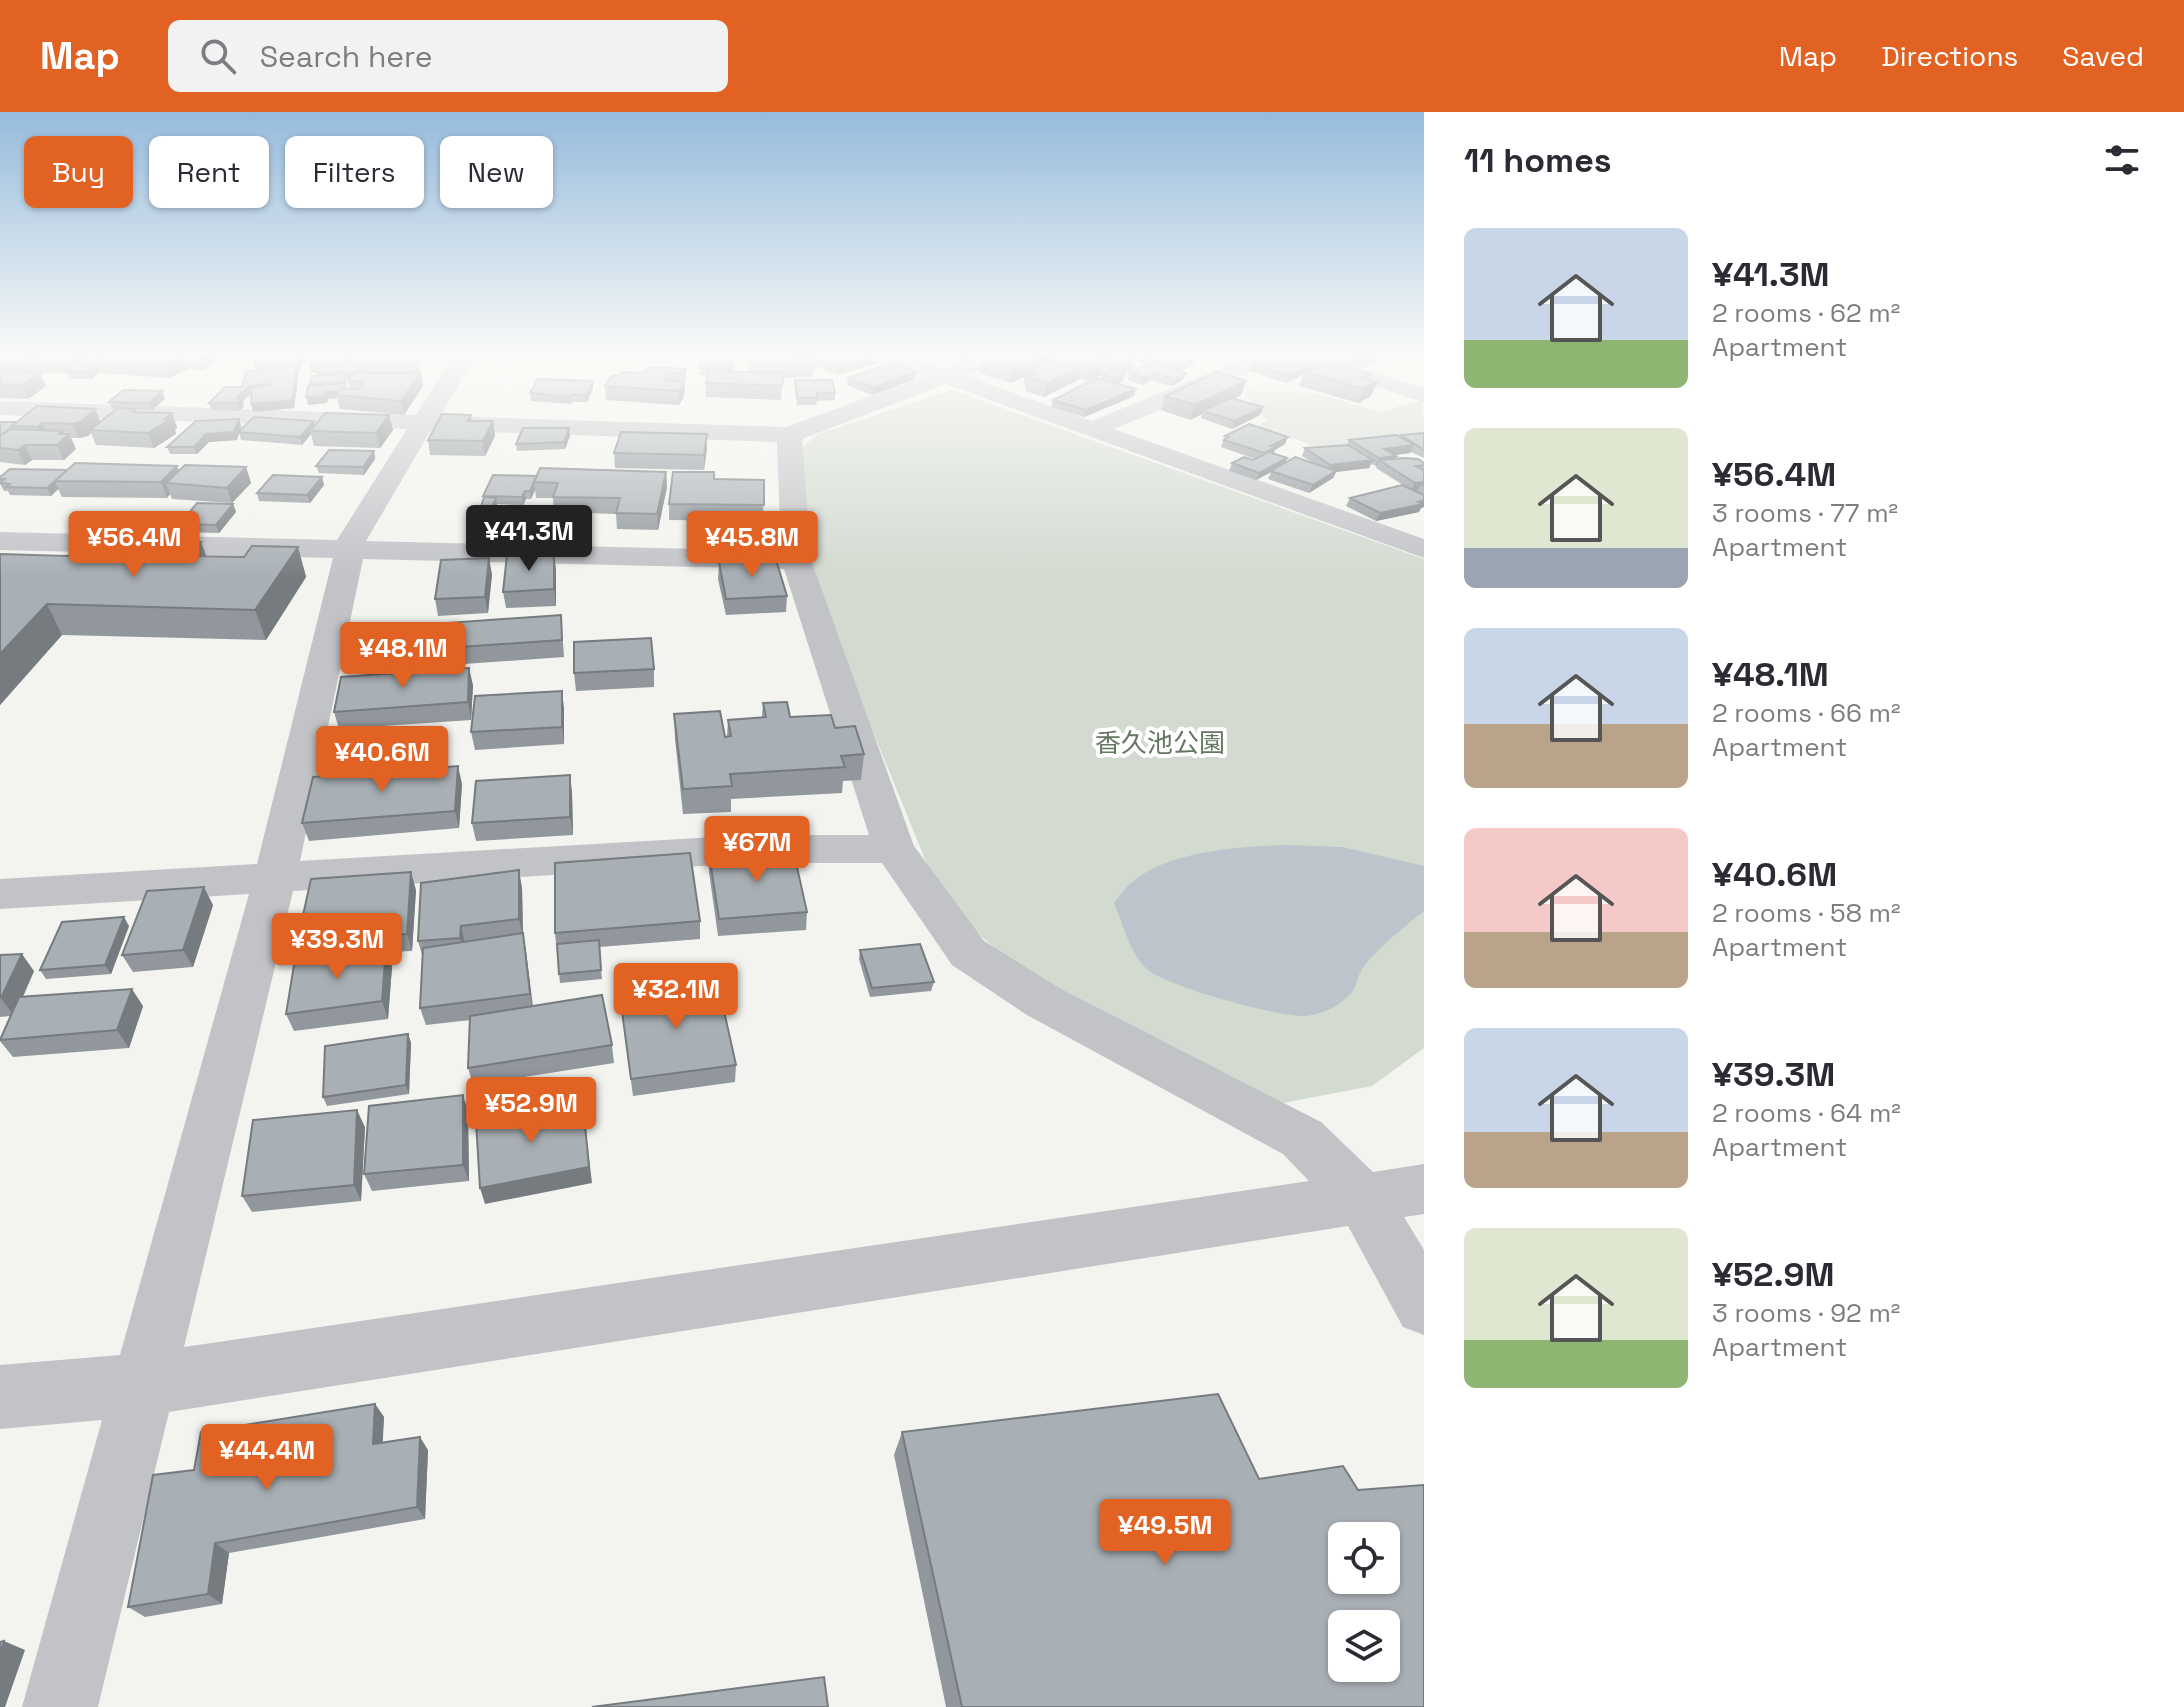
<!DOCTYPE html>
<meta charset="utf-8">
<style>
:root{--surface:#fff;--page:#f2f2f3;--text:#2b2b33;--muted:#7c7c81;--accent:#e16222}
body{margin:0;font-family:"Space Grotesk","Noto Sans JP",sans-serif;background:var(--page);color:var(--text);height:100vh;display:flex;flex-direction:column;font-size:30px;white-space:nowrap}
*{box-sizing:border-box;margin:0}
p{font-size:26px;color:var(--muted)}
.icon{flex:none;width:44px;height:44px;fill:none;stroke:currentColor;stroke-width:2;stroke-linecap:round;stroke-linejoin:round}
.map{position:relative;flex:1;overflow:hidden}
.sheet{display:flex;flex-direction:column;background:var(--surface);width:760px}
.sheet>*{flex:none}
.top-card{position:absolute;left:24px;top:24px;width:760px;height:72px;display:flex;gap:16px}
.fabs{position:absolute;left:1328px;top:1410px;display:grid;gap:16px}
.fabs a{display:grid;place-items:center;width:72px;height:72px;border-radius:12px;background:var(--surface);box-shadow:0 2px 6px #0004;font-size:40px}
.price{position:absolute;translate:-50% -68px;padding:0 18px;border-radius:8px;background:var(--accent);color:#fff;font-size:26px;line-height:52px;filter:drop-shadow(0 2px 4px #0008)}
.price::after{content:'';position:absolute;left:50%;top:48px;width:24px;height:18px;margin-left:-12px;background:inherit;clip-path:polygon(0 0,100% 0,50% 100%)}
.price.current{background:#222;color:#fff}
ul{padding:0;list-style:none}
li{display:flex;align-items:center;gap:24px;height:200px;padding:0 40px}
li span{display:grid;place-items:center;flex:none;width:224px;height:160px;border-radius:12px;color:#555}
li>.icon{margin-inline-start:auto}
span .icon{width:96px;height:96px;fill:#fffc;stroke-width:1}
li b{font-size:34px}
h2{display:flex;justify-content:space-between;align-items:center;height:96px;padding:0 40px;font-size:34px}
.tag{padding:0 28px;border-radius:12px;background:var(--surface);box-shadow:0 2px 6px #0004;font-size:28px;line-height:72px}
.tag.current{background:var(--accent);color:#fff}
header{display:flex;align-items:center;gap:48px;box-sizing:border-box;height:112px;padding:0 40px;background:var(--accent);color:#fff}
header strong{font-size:38px}
nav{display:flex;gap:44px;margin-inline-start:auto;font-size:28px}
.search{width:560px;height:72px;background:var(--page);display:flex;align-items:center;gap:20px;box-sizing:border-box;padding:0 28px;border-radius:12px;color:var(--muted);font-size:30px}
main{display:flex;flex:1;min-height:0}
.map>svg:first-child{display:block}
</style>
<header>
<strong>Map</strong>
<div class="search"><svg class="icon" aria-label="search" viewBox="0 0 24 24"><circle cx="10" cy="10" r="6"/><path d="M15 15l6 6"/></svg>Search here</div>
<nav><a>Map</a><a>Directions</a><a>Saved</a></nav>
</header>
<main>
<div class="map">
<svg width="1424" height="1595" viewBox="0 0 1424 1595">
<rect width="100%" height="100%" fill="#f3f4ef"/>
<path fill="#d3dad0" d="M952,278L1424,447V936L1372,974L1283,991L1024,863L942,789L810,465L798,339L818,322Z
M1244,279L1315,281L1381,300L1423,287L1424,325L1319,337L1296,327L1266,324L1260,312L1267,309Z"/>
<path fill="#bcc5cb" d="M1287,733L1342,735L1424,754V799C1405,814 1380,834 1365,853C1353,868 1362,876 1339,892C1328,899 1317,903 1305,904C1278,905 1165,874 1147,857C1130,842 1123,812 1114,791C1119,785 1124,777 1130,772C1165,739 1241,734 1287,733Z"/>
<g fill="none" stroke-linecap="round" stroke-linejoin="round">
<path fill="#c1c3c7" fill-rule="evenodd" d="M453,244H475L440,304L786,315L925,264L881,249L878,244H910L945,257L980,244H1011L1008,249L966,264L1092,309L1250,244H1280L1277,249L1114,317L1424,427V446L946,272L802,327L811,448L914,734L984,829L1061,877L1321,1010L1373,1060L1424,1052V1102L1404,1105L1424,1138V1223L1403,1215L1348,1114L169,1300L98,1595H22L102,1308L0,1317V1253L120,1243L249,782L0,797V767L257,752L333,446L0,438V420L337,428L407,317L0,303V289L416,303ZM431,318L777,330L781,439L366,429ZM363,447L784,457L869,723H750L300,749ZM750,751H882L952,853L1027,903L1283,1042L1309,1069L184,1235L293,779Z
M1288,244H1322L1424,276V290L1291,249Z"/>
</g>
<path fill="#91979c" fill-rule="evenodd" d="M0,244H216L217,246L203,258L189,257L168,266L101,261L100,260L91,267H69L67,261H40L46,274L28,287L0,286Z
M259,244H305V247L299,260L294,296L253,300L252,281L243,289L244,294L239,299L211,298L209,291L242,275L256,258L254,252Z
M347,244L349,250L347,253L366,251V256L418,248L423,274L404,303L340,297L337,286L328,287L327,291L308,293L310,272L317,264V261H312L310,254ZM346,267H350L348,269L350,276H347Z
M420,244H441L438,249H421Z
M701,244H733V260H750L754,244H815V247L877,251L839,263L814,254L815,250H813V265L783,266L781,288L706,285V271L708,263H700Z
M943,244H976L960,250Z
M991,244H1187L1195,246L1193,253L1179,259L1183,268L1171,274L1152,268L1142,273L1128,268L1130,261L1147,253L1136,250L1134,256L1125,262L1123,269L1117,272L1134,284L1084,305L1051,295L1053,288L1101,267L1102,262L1106,260L1102,259L1101,263L1088,269L1080,267L1044,285L1025,279L1026,274H1023L1025,265L1010,271L980,261L982,247Z
M1339,244H1401L1394,248L1381,244L1379,249L1363,256L1337,248Z
M1317,250L1315,255L1370,262L1367,268L1377,270L1371,284L1358,291L1299,274L1304,262L1286,271L1249,259L1252,252Z
M686,257L684,284L679,293L606,288L605,274L619,264Z
M916,260L915,267L872,283L847,273L848,266Z
M795,268L835,281V288L817,289L816,293H797Z
M593,276L587,290H572L571,292L531,289L530,281Z
M1241,283L1234,287L1263,295L1260,303L1232,317L1201,306L1202,302L1190,308L1161,298L1165,284Z
M165,287L152,298H136L137,300L172,301L177,316L175,318L176,322L154,336L96,333L91,321L88,324L79,326H71L76,337L64,348H32L25,353L0,350V310H101L117,297H112L109,290Z
M389,303L393,318L380,336L314,334L311,322L302,333L241,328L239,321L237,328L209,330L197,342H170L167,335L239,307L241,314L239,320L315,313Z
M471,303L472,309H493L495,324L485,344L430,343L428,328Z
M1424,321V346L1411,340L1410,341L1394,343L1395,347L1424,351V395L1421,396L1419,400L1376,409L1346,394L1350,386L1403,373L1376,356L1377,354L1371,352L1369,356L1336,360L1333,366L1309,381L1268,367L1271,360L1256,368L1229,359L1232,351L1255,347L1221,335L1225,324L1285,332L1275,338L1273,341L1287,346L1285,351L1312,350L1302,344L1305,336L1347,333L1349,328L1400,325L1401,323Z
M707,322V337L704,358L615,356L614,341Z
M570,324L565,337L517,339L516,332Z
M374,339L375,347L364,363L319,361L316,354Z
M177,354L179,359L246,355L251,371L232,391L172,387L170,382L167,386L62,385L58,377L51,384L10,383L8,379H4L0,372V365L67,358Z
M666,360L667,375L658,418L617,417L616,402L554,400L553,386H536L535,378L531,387H526L523,393L497,392L496,397L498,405L493,419H477L476,411L484,387L483,384L536,364Z
M322,365L324,373L310,391L259,389L257,381Z
M714,367L764,368L763,409L669,408V392Z
M233,392L236,400L219,421L183,420L180,412Z
M201,430L206,444L244,445L298,435L306,465L266,528L62,523L0,593V442L68,444Z
M719,450L787,484L786,500L726,503L718,467Z
M556,457V494L506,496L503,480Z
M492,462L488,501L438,504L435,487Z
M561,503L564,545L393,557L388,540Z
M654,557V575L576,579L574,561Z
M473,573L471,608L339,617L334,600Z
M763,591L790,605L835,616L864,642L861,668L843,669L842,681L731,687V700L683,702L675,627L674,602L725,625H727L728,608L762,605Z
M564,596V632L475,638L471,620Z
M570,663L572,681L573,723L476,729L472,711Z
M462,672L459,716L309,729L302,711Z
M709,742L807,800L806,818L718,824L709,760Z
M522,776L523,821L526,839L533,894L612,933L614,951L473,973L468,956L470,908L426,913L420,896L423,846L418,829Z
M416,778L412,839L387,840L392,855L388,907L294,919L286,902L341,842L305,844L298,826Z
M213,793L193,855L133,860L122,843Z
M700,809V827L599,835L602,867L560,871L555,821Z
M129,814L111,862L46,867L40,858Z
M860,838L934,870L931,879L870,885L859,847Z
M0,843L34,859L23,885L143,894L129,936L13,945L0,929L10,904L0,905Z
M622,902L736,953L735,970L633,984Z
M408,922L411,931L409,982L327,994L323,985Z
M463,983L468,1000L469,1069L372,1079L364,1062Z
M365,1015L361,1089L252,1100L242,1084Z
M375,1292L384,1305L382,1331L428,1338L425,1407L229,1441L222,1492L145,1505L128,1495L194,1358Z
M902,1320L1259,1367L1358,1378L1424,1595H946L894,1343Z"/>
<path fill="#767b7f" d="M32,244H40L25,254L26,257L21,262L17,254Z
M81,244H85L87,249L70,260L68,254Z
M184,244L189,257L168,266L164,252Z
M199,244H216L217,246L203,258Z
M302,244H305V247L299,260L294,296L253,300L251,292L297,253Z
M347,244L349,250L345,260L358,253L359,260V266L346,267L347,286L346,284L336,283L337,286L328,287L327,291L308,293L306,285L345,275L344,270L319,269L317,262L343,254Z
M878,244L877,251L839,263V256Z
M961,244H976L960,250Z
M1047,244H1054L1052,254L1026,260L1025,265L1010,271L1013,257Z
M1135,244H1138L1134,256L1125,262L1123,269L1114,273L1115,266L1120,264L1123,251Z
M1377,244H1382L1379,249L1363,256L1366,249Z
M1195,246L1193,253L1174,262L1176,255Z
M418,248L423,274L404,303L401,289L414,254Z
M1105,249L1101,263L1088,269L1091,255Z
M1317,250L1314,257L1305,260L1304,262L1286,271L1289,264Z
M98,253L100,260L91,267L88,260Z
M1084,253L1080,267L1044,285L1047,271Z
M686,257L684,284L679,293V279L683,271V261Z
M40,260L46,274L28,287L22,273Z
M916,260L915,267L872,283L873,276Z
M1154,261L1152,268L1142,273L1144,266Z
M1186,261L1183,268L1171,274L1174,267Z
M593,269V276L587,290V283Z
M1246,269L1241,283L1206,300L1203,299L1202,302L1190,308L1195,293Z
M1377,270L1371,284L1358,291L1364,277Z
M271,272L273,280L251,281L243,289L244,294L239,299L237,286L249,274Z
M1136,277L1134,284L1084,305L1086,298Z
M162,279L165,287L152,298L149,291Z
M1263,295L1260,303L1232,317L1235,309Z
M95,297L101,311L90,318L91,321L88,324L79,326L73,312Z
M172,301L177,316L175,318L176,322L154,336L148,321Z
M389,303L393,318L380,336L376,321Z
M239,307L241,314L237,328L209,330L197,342L194,335L206,322Z
M314,309L316,317L310,319L311,322L302,333L300,325Z
M493,309L495,324L485,344L483,329Z
M42,311L49,326L45,329L38,315Z
M569,316L570,324L565,337L564,330Z
M62,319L65,326L69,322L76,337L64,348L57,333L59,322Z
M707,322V337L704,358V343Z
M1288,325L1285,332L1275,338L1273,343L1261,349L1271,334Z
M25,333L32,348L25,353L18,338Z
M1414,333L1410,341L1381,345L1384,337Z
M374,339L375,347L364,363L363,355Z
M1396,344L1393,352L1379,348L1377,354H1375L1379,346Z
M1287,346L1284,353L1256,368L1259,361Z
M1373,348L1369,356L1336,360L1333,366L1309,381L1313,373L1327,361L1330,353Z
M177,354L183,369L166,371L170,382L167,386L161,370Z
M246,355L251,371L232,391L227,376Z
M666,360L667,375L658,418L657,402Z
M322,365L324,373L310,391L307,383Z
M55,369L58,377L51,384L47,376Z
M534,370L535,378L531,387L530,379Z
M1424,370V375L1420,373L1418,378L1411,379L1415,371Z
M525,379L526,387L523,393L522,385Z
M496,386L497,394L492,405L491,397Z
M1424,388V395L1421,396L1419,400L1376,409L1380,401Z
M233,392L236,400L219,421L216,413Z
M497,397L498,405L493,419L492,411Z
M201,430L212,459L189,444Z
M298,435L306,465L266,528L255,498Z
M554,441L556,457V494L554,477Z
M489,446L492,462L488,501L485,485Z
M47,492L62,523L0,593V542Z
M469,556L473,573L471,608L468,590Z
M562,579L564,596V632L562,615Z
M458,654L462,672L459,716L455,699Z
M570,663L572,681L573,723L570,705Z
M519,758L522,776L523,825L519,807Z
M411,760L416,778L412,839L407,822Z
M204,775L213,793L193,855L183,838Z
M124,805L129,814L111,862L105,853Z
M461,814L465,832L464,844L460,826Z
M523,821L526,839L533,900L530,882Z
M386,837L392,855L388,907L382,889Z
M22,842L34,859L14,904L1,886Z
M132,877L143,894L129,936L117,918Z
M408,922L411,931L409,982L406,973Z
M463,983L468,1000L469,1069L463,1053Z
M583,993L592,1071L485,1092L480,1076Z
M357,998L365,1015L361,1089L354,1073Z
M375,1292L384,1305L382,1345L373,1332Z
M420,1325L428,1338L425,1407L417,1395Z
M215,1431L229,1441L222,1492L208,1482Z
M4,1529L25,1538L5,1595H0V1542Z"/>
<path fill="#a9b0b5" stroke="#767b7f" stroke-width="2" fill-rule="evenodd" d="M0,244H32L17,254H0Z
M38,244H81L68,254H25Z
M87,244H100L95,248L98,253L88,260H66Z
M100,244H184L164,252L95,248Z
M259,244H302L297,253L292,288L251,292L252,276L271,272L249,274L237,286H242L237,291H209L225,275H242L246,260L286,254L254,252Z
M315,244H346L343,254L349,253V246L365,245L364,253H358L357,259L317,262L318,255L322,254H310Z
M701,244H733V256H700Z
M822,244H876L839,256L815,247Z
M991,244H1047L1013,257L982,247Z
M1060,244H1087L1105,249L1091,255L1084,253L1047,271L1028,265L1034,262L1026,260Z
M1100,244H1135L1123,251Z
M1142,244H1187L1195,246L1176,255Z
M1272,244H1293L1317,250L1289,264L1252,252Z
M1350,244H1377L1366,249Z
M750,246L812,247L814,258L750,260Z
M373,247L418,248L414,254H419L415,261H361Z
M1326,250L1370,262L1362,266L1377,270L1364,277L1305,260Z
M891,251L916,260L873,276L848,266Z
M1152,251L1186,261L1174,267L1154,261L1144,266L1130,261Z
M648,255L686,257L683,261L669,260L664,268L684,270L679,279L605,274L612,263L619,264L622,260L644,261Z
M1111,258L1125,262L1115,266L1102,262Z
M0,259L40,260L22,273L0,272Z
M709,259L784,261L782,274L706,271Z
M420,260L401,289L336,283L342,276L359,277L364,270L348,269L354,261Z
M1217,260L1246,269L1195,293L1165,284Z
M345,262L344,270L310,272L312,264Z
M1097,266L1136,277L1086,298L1053,288Z
M538,267L593,269L587,283L571,282L570,285L530,281Z
M795,268H832L835,281H817V286H797Z
M346,271L345,276H342L340,279L326,280L325,284L306,285L308,274Z
M123,278L162,279L149,291L109,290Z
M1231,286L1263,295L1235,309L1203,299Z
M37,294L95,297L82,309L73,312L42,311L38,315L12,314Z
M118,296L136,297L132,300L172,301L165,307H171L148,321L90,318Z
M325,301L389,303L376,321L310,319Z
M442,302L471,303L468,309H493L483,329L428,328Z
M254,305L314,309L300,325L238,320Z
M239,307L234,320L206,322L194,335H167L196,309Z
M0,310H17L12,314V315L0,324Z
M1249,312L1288,325L1271,334L1276,335L1264,341L1224,328L1229,325L1225,324Z
M523,316H569L564,330L516,332Z
M9,317L62,319L59,322H69L57,333H25L18,338L0,336V324Z
M621,320L707,322L704,343L614,341Z
M1424,321V338L1401,323Z
M1396,323L1414,333L1384,337L1396,344L1379,346L1349,328Z
M1348,333L1373,348L1330,353L1305,336Z
M329,338L374,339L363,355L316,354Z
M1269,340L1287,346L1259,361L1232,351L1244,345L1253,348Z
M1295,345L1336,359L1313,373L1271,359Z
M1403,346L1418,347L1424,351V353L1416,354L1424,358V370L1415,371L1379,348Z
M75,351L177,354L161,370L55,369Z
M185,353L246,355L227,376L166,371Z
M540,356L666,360L657,402L616,401L620,386L553,385L558,371L534,370Z
M10,357L67,358L47,376L6,375L10,372L0,371L5,367H0V365Z
M673,360H714V367L764,368V393L669,392Z
M273,363L322,365L307,383L257,381Z
M493,363L536,364L530,379H525L522,385L483,384Z
M1402,373L1424,383V388L1418,390L1423,392L1380,401L1350,386Z
M484,385L496,386L491,397H497L492,411H476Z
M197,391L233,392L216,413L180,412Z
M84,427L201,430L189,444L244,445L252,434L298,435L255,498L47,492L0,542V442L68,444Z
M554,441V477L503,480L507,443Z
M489,446L485,485L435,487L441,448Z
M776,448L787,484L726,487L719,450Z
M561,503L562,528L388,540L392,515Z
M651,526L654,557L574,561V530Z
M469,556L468,590L334,600L341,565Z
M562,579V615L471,620L475,584Z
M787,590L790,605L831,603L835,616L855,614L864,642L841,644L845,655L730,662L732,674L683,677L674,602L720,599L725,625L731,624L728,608L766,605L763,591Z
M458,654L455,699L302,711L313,665Z
M570,663V705L472,711L476,669Z
M793,737L807,800L719,807L709,742Z
M690,741L700,809L555,821V751Z
M519,758V807L461,814L460,826L418,829L421,771Z
M411,760L407,822L298,826L311,767Z
M204,775L183,838L122,843L147,779Z
M124,805L105,853L40,858L62,810Z
M523,821L530,882L420,896L423,836Z
M599,828L601,858L559,862L557,832Z
M920,832L934,870L872,876L860,838Z
M386,837L382,889L286,902L295,847Z
M22,842L1,886H0V843Z
M718,872L736,953L631,967L620,884Z
M132,877L117,918L0,928L19,885Z
M602,883L612,933L468,956L470,904Z
M408,922L406,973L323,985L325,934Z
M463,983V1053L364,1062L369,994Z
M583,993L589,1055L480,1076L476,1009Z
M357,998L354,1073L242,1084L253,1008Z
M1218,1282L1259,1367L1343,1354L1358,1378L1424,1373V1595H962L902,1320ZM1342,1424H1386V1468H1342ZM1342,1512H1386V1556H1342Z
M375,1292L373,1332L420,1325L417,1395L215,1431L208,1482L128,1495L153,1363L194,1358L201,1320Z
M4,1529L0,1542V1530Z
M824,1565L828,1595H592Z"/>
<linearGradient id="sky" x2="0" y2="1"><stop stop-color="#96bbdc"/><stop offset="0.52" stop-color="#fafaf8"/><stop offset="1" stop-color="#fafaf8" stop-opacity="0"/></linearGradient>
<rect width="1424" height="467" fill="url(#sky)"/>
<g text-anchor="middle" stroke-width="8" stroke-linejoin="round" paint-order="stroke">
<g font-size="26" fill="#637861" stroke="#fff">
<text x="1160" y="640">香久池公園</text>
</g>
</g>
</svg>
<div class="fabs">
<a><svg class="icon" aria-label="locate" viewBox="0 0 24 24"><circle cx="12" cy="12" r="6"/><path d="M12 2v4M12 18v4M2 12h4M18 12h4"/></svg></a>
<a><svg class="icon" aria-label="layers" viewBox="0 0 24 24"><path d="M12 4l9 5-9 5-9-5zM3 14l9 5 9-5"/></svg></a>
</div>
<b class="price current" style="left:529px;top:461px">¥41.3M</b>
<b class="price" style="left:134px;top:467px">¥56.4M</b>
<b class="price" style="left:752px;top:467px">¥45.8M</b>
<b class="price" style="left:403px;top:578px">¥48.1M</b>
<b class="price" style="left:382px;top:682px">¥40.6M</b>
<b class="price" style="left:757px;top:772px">¥67M</b>
<b class="price" style="left:337px;top:869px">¥39.3M</b>
<b class="price" style="left:676px;top:919px">¥32.1M</b>
<b class="price" style="left:531px;top:1033px">¥52.9M</b>
<b class="price" style="left:267px;top:1380px">¥44.4M</b>
<b class="price" style="left:1165px;top:1455px">¥49.5M</b>
<div class="top-card">
<a class="tag current">Buy</a>
<a class="tag">Rent</a>
<a class="tag">Filters</a>
<a class="tag">New</a>
</div>
</div>
<section class="sheet">
<h2>11 homes<svg class="icon" aria-label="filters" viewBox="0 0 24 24"><path d="M4 7h16M4 17h16"/><circle cx="9" cy="7" r="2"/><circle cx="15" cy="17" r="2"/></svg></h2>
<ul>
<li><span style="background:linear-gradient(#c9d6e8 70%,#8fb573 0)"><svg class="icon" aria-label="home" viewBox="0 0 24 24"><path d="M3 11l9-7 9 7M6 9v11h12V9"/></svg></span><div><b>¥41.3M</b><p>2 rooms · 62 m²</p><p>Apartment</p></div></li>
<li><span style="background:linear-gradient(#dfe7d0 75%,#9aa5b1 0)"><svg class="icon" aria-label="home" viewBox="0 0 24 24"><path d="M3 11l9-7 9 7M6 9v11h12V9"/></svg></span><div><b>¥56.4M</b><p>3 rooms · 77 m²</p><p>Apartment</p></div></li>
<li><span style="background:linear-gradient(#c9d6e8 60%,#b9a48a 0)"><svg class="icon" aria-label="home" viewBox="0 0 24 24"><path d="M3 11l9-7 9 7M6 9v11h12V9"/></svg></span><div><b>¥48.1M</b><p>2 rooms · 66 m²</p><p>Apartment</p></div></li>
<li><span style="background:linear-gradient(#f6c9c9 65%,#b9a48a 0)"><svg class="icon" aria-label="home" viewBox="0 0 24 24"><path d="M3 11l9-7 9 7M6 9v11h12V9"/></svg></span><div><b>¥40.6M</b><p>2 rooms · 58 m²</p><p>Apartment</p></div></li>
<li><span style="background:linear-gradient(#c9d6e8 65%,#b9a48a 0)"><svg class="icon" aria-label="home" viewBox="0 0 24 24"><path d="M3 11l9-7 9 7M6 9v11h12V9"/></svg></span><div><b>¥39.3M</b><p>2 rooms · 64 m²</p><p>Apartment</p></div></li>
<li><span style="background:linear-gradient(#dfe7d0 70%,#8fb573 0)"><svg class="icon" aria-label="home" viewBox="0 0 24 24"><path d="M3 11l9-7 9 7M6 9v11h12V9"/></svg></span><div><b>¥52.9M</b><p>3 rooms · 92 m²</p><p>Apartment</p></div></li>
</ul>
</section>
</main>
